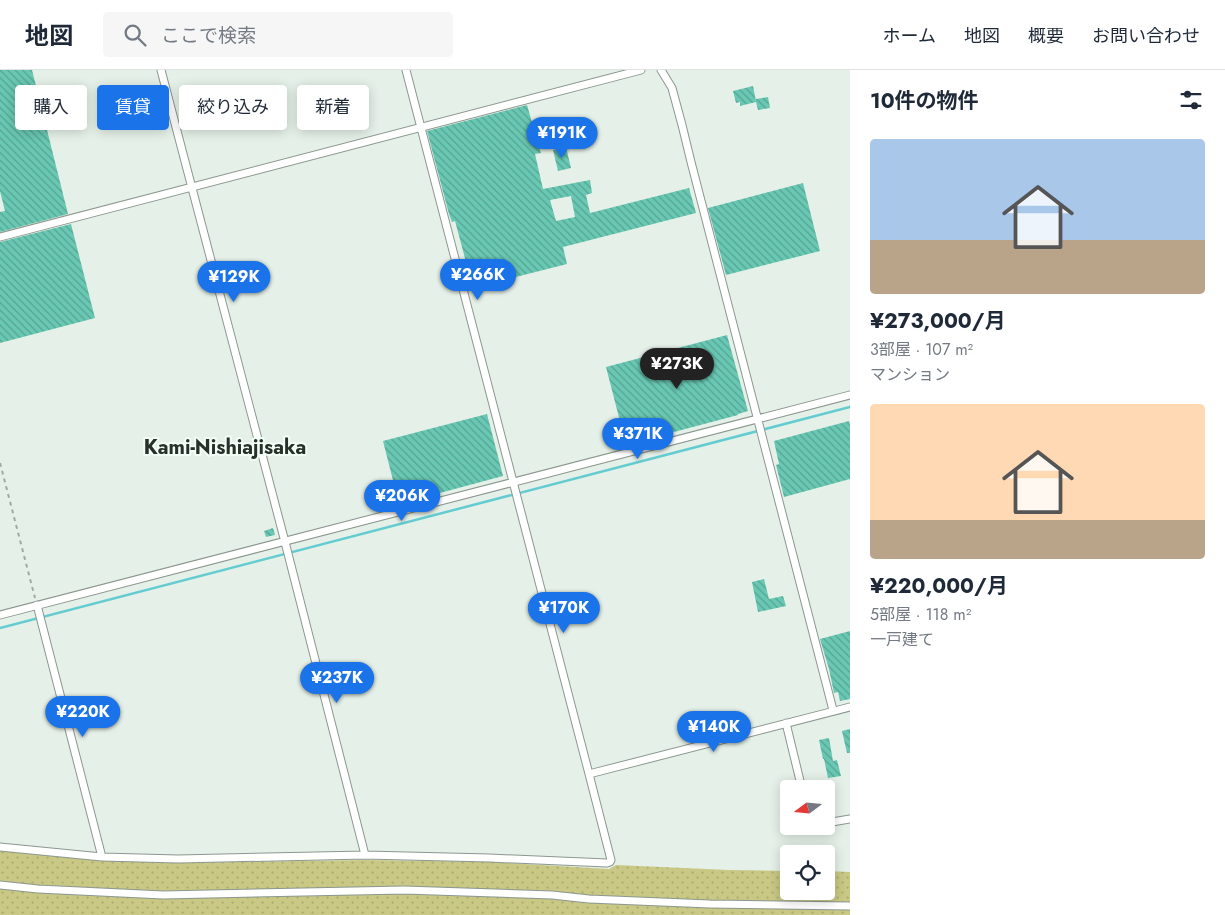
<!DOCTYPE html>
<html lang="ja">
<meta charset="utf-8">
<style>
:root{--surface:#fff;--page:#f6f6f7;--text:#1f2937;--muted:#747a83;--line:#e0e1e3;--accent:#1a73e8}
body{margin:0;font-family:Jost,"Noto Sans JP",sans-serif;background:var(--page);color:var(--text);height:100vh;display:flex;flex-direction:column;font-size:19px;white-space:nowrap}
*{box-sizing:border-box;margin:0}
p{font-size:16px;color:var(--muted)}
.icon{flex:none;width:28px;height:28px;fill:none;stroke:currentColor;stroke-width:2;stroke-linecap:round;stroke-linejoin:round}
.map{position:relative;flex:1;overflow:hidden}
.details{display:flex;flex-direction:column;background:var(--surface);width:375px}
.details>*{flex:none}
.guide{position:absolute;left:15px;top:15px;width:475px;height:45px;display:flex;gap:10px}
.needle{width:32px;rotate:254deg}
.buttons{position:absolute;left:780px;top:710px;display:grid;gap:10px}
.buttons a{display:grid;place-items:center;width:55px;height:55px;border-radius:5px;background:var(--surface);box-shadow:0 2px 12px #0003;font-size:25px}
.price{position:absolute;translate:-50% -42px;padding:0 11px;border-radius:18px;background:var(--accent);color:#fff;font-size:16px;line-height:32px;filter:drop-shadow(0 1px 2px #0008)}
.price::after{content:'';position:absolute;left:50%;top:30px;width:15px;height:11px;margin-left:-8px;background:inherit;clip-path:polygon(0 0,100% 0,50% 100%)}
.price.current{background:#222;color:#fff}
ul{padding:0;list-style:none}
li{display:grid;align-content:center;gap:10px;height:265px;padding:0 20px}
li span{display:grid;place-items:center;height:155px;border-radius:5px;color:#555}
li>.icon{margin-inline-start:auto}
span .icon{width:90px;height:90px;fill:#fffc;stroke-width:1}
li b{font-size:21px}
h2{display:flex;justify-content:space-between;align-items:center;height:60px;padding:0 20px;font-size:21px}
.tag{padding:0 18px;border-radius:5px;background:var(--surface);box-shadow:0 2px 12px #0003;font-size:18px;line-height:45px}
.tag.current{background:var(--accent);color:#fff}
header{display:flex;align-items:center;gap:30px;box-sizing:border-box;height:70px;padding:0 25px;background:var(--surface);border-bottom:1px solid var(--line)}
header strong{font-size:24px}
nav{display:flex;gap:28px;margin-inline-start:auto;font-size:18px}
.search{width:350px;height:45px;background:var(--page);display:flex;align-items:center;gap:12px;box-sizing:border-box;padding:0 18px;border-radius:5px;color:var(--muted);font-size:19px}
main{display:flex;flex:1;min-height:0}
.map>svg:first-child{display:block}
</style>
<header>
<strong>地図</strong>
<div class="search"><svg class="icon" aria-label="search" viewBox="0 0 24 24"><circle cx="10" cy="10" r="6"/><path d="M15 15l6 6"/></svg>ここで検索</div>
<nav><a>ホーム</a><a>地図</a><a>概要</a><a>お問い合わせ</a></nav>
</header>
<main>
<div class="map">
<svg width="850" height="845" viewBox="0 0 850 845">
<defs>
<pattern id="grass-dots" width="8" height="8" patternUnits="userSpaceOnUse" patternTransform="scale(1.25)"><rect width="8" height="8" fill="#c9c884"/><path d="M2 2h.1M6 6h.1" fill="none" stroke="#acac72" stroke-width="1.8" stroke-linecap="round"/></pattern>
<pattern id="building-back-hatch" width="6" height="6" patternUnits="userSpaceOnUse" patternTransform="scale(1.25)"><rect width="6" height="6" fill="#69c8b3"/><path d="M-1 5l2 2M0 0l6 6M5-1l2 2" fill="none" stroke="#56a392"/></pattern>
</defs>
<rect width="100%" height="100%" fill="#e5f1e8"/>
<path fill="url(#grass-dots)" d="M0,781L107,791L178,793L366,790L492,792L609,799L616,795L729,800L789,801V821H826V801L850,802V845H0Z"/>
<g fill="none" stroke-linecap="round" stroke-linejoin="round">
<path stroke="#64ccd1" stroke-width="2.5" d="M0,558L850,337"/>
</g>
<path fill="url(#building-back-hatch)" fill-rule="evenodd" d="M0,0H32L68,144L0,162V142L5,141L0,121Z
M753,16L756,31V29L768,27L770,38L758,40L756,32L740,36V32L736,33L733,21Z
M527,35L541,83L535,84L543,119L590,110L592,123L586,125L590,143L689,118L696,143L563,177L567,194L473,218L455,151L452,152L449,144L427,61ZM571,126L575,147L556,151L550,130Z
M566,77L571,98L558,101L553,80Z
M803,113L820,181L726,205L708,138Z
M71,154L95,248L0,273V172Z
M727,265L748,341L738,344V345L625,375L623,368L624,367L606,297Z
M487,344L503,406L399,434L383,371Z
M849,351L850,355V409L784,427L776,395L779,394L774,371Z
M273,458L275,465L266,467L264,461Z
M764,509L769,529L783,526L786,536L758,542L752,512Z
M850,561V629L840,631L838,622L834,623L829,599L820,569Z
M850,659V683H847L842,661Z
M829,668L833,691L837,690L841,706L828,708L824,689H823L819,670Z"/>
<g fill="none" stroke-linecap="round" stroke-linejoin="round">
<defs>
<path id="minor" d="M161,0L285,472L365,785
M661,0L672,18L682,55L691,92L833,640
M0,167L641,0
M37,535L102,787
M0,545L850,325
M786,653L802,719
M589,704L850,637
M826,753L850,749
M0,777L102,787L178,789L365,785L489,788L607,793L610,792L611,790L589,704L406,0
M0,815L38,819L163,825L404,820L552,825L589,829L710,834L850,836"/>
</defs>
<use href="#minor" stroke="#8c978f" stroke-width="9"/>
<path stroke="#a0a9a2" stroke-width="2" stroke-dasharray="4 4" stroke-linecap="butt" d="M0,393L35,528"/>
<use href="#minor" stroke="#fff" stroke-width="7"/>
</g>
<g text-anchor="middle" stroke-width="4" stroke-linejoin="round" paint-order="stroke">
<g font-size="20" font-weight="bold" fill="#273029" stroke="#f2fff5">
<text x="225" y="384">Kami-Nishiajisaka</text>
</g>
</g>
</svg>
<div class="buttons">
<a><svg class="needle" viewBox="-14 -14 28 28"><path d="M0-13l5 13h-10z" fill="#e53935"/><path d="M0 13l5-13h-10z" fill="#747a83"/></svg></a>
<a><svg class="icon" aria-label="locate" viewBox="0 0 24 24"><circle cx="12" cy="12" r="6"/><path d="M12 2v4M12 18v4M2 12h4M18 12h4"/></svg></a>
</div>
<b class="price" style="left:562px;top:89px">¥191K</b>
<b class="price" style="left:478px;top:231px">¥266K</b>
<b class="price" style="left:234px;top:233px">¥129K</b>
<b class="price current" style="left:677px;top:320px">¥273K</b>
<b class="price" style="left:638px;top:390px">¥371K</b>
<b class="price" style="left:402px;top:452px">¥206K</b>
<b class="price" style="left:564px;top:564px">¥170K</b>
<b class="price" style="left:337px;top:634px">¥237K</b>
<b class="price" style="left:83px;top:668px">¥220K</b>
<b class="price" style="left:714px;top:683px">¥140K</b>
<div class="guide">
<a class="tag">購入</a>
<a class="tag current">賃貸</a>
<a class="tag">絞り込み</a>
<a class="tag">新着</a>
</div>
</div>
<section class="details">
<h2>10件の物件<svg class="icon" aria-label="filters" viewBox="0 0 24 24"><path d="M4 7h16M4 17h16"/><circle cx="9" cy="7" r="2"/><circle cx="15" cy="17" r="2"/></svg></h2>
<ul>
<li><span style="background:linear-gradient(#a9c7e8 65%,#b9a48a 0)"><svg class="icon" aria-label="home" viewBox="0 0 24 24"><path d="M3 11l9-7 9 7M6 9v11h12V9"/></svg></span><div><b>¥273,000/月</b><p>3部屋 · 107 m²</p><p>マンション</p></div></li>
<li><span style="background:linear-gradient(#ffd9b3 75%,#b9a48a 0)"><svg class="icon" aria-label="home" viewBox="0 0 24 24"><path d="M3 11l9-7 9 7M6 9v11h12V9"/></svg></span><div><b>¥220,000/月</b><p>5部屋 · 118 m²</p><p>一戸建て</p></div></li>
</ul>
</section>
</main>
